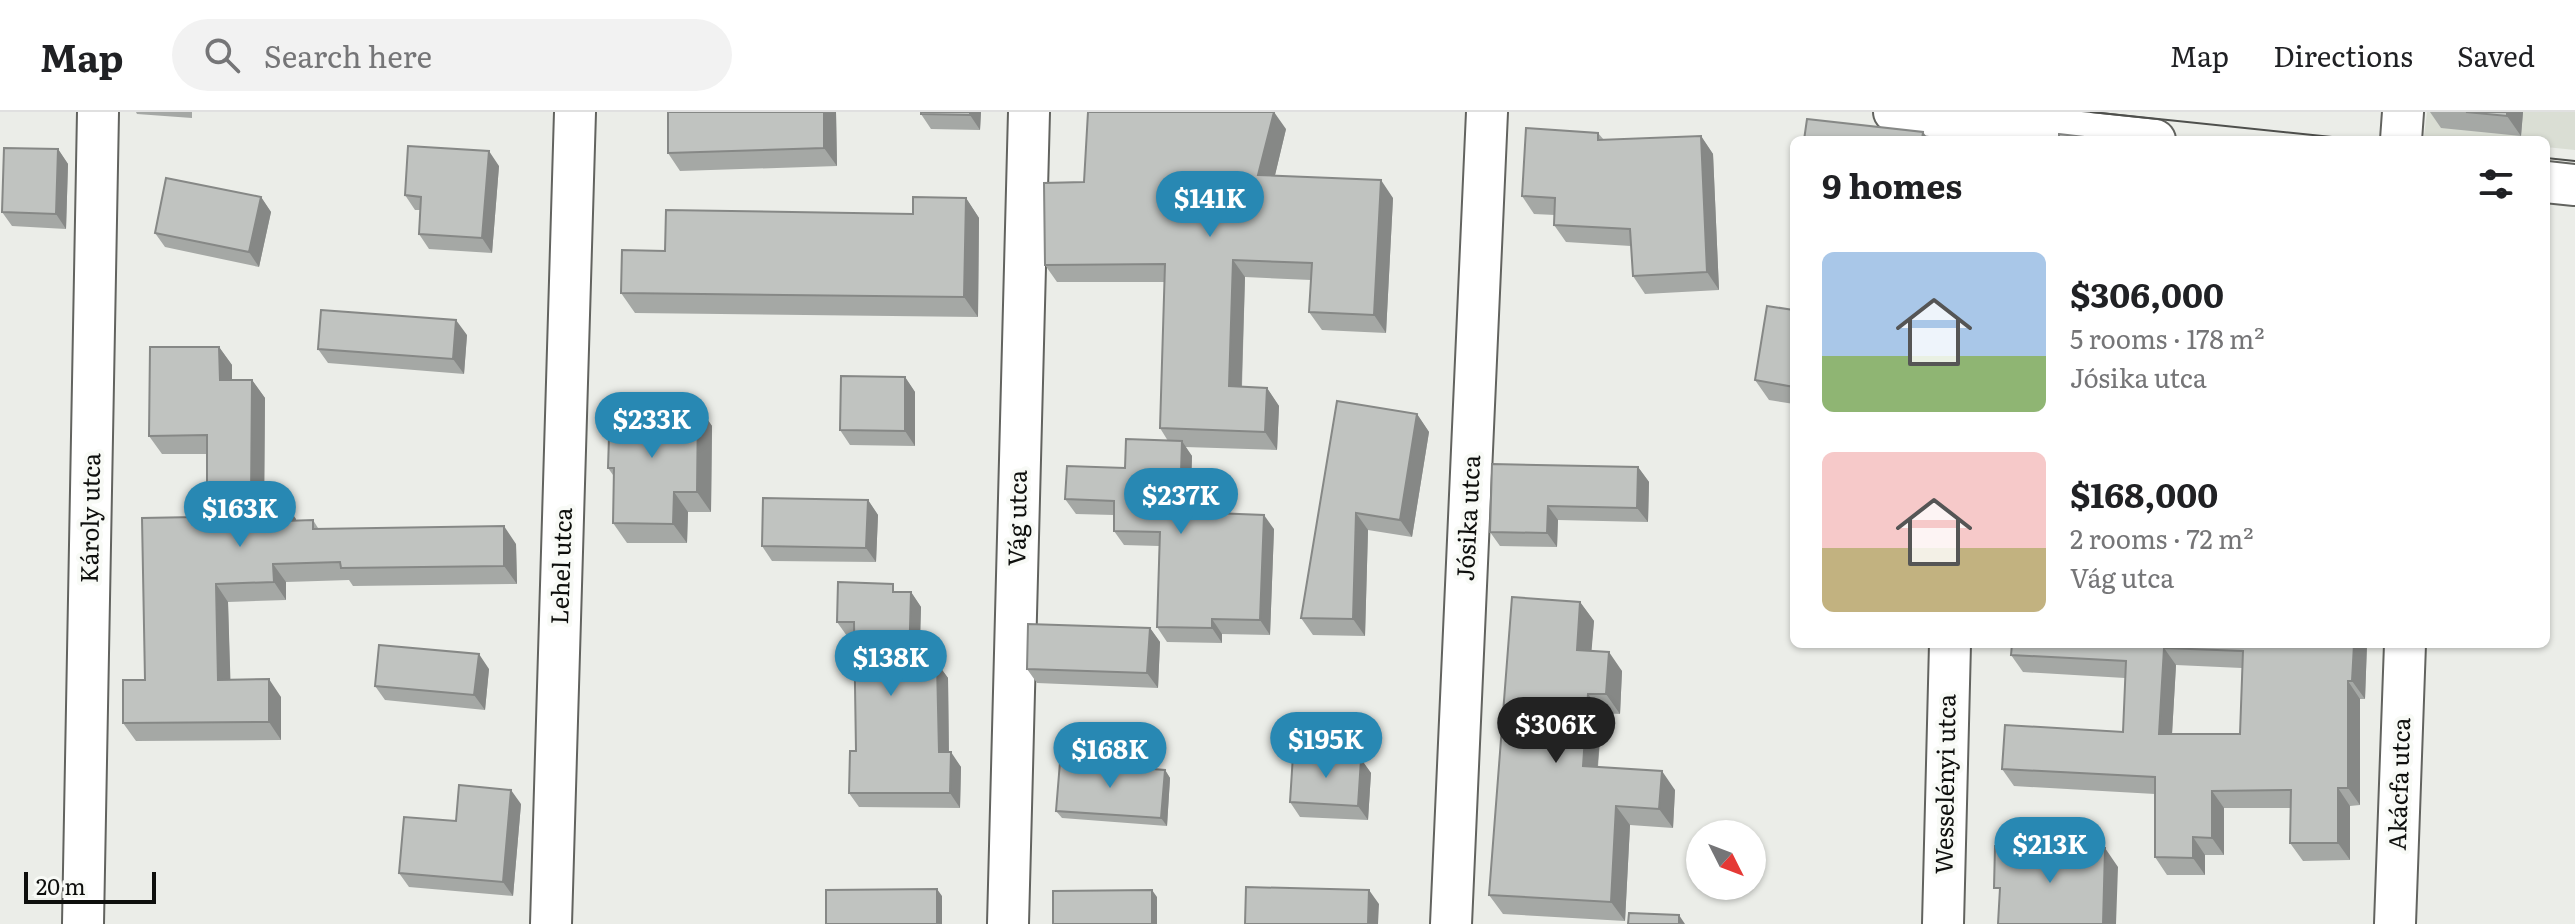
<!DOCTYPE html>
<meta charset="utf-8">
<style>
:root{--surface:#fff;--page:#f2f2f2;--text:#202124;--muted:#757577;--line:#e0e0e0;--accent:#2888b3}
body{margin:0;font-family:Literata,serif;background:var(--page);color:var(--text);height:100vh;display:flex;flex-direction:column;font-size:30px;white-space:nowrap}
*{box-sizing:border-box;margin:0}
p{font-size:26px;color:var(--muted)}
.icon{flex:none;width:44px;height:44px;fill:none;stroke:currentColor;stroke-width:2;stroke-linecap:round;stroke-linejoin:round}
.map{position:relative;flex:1;overflow:hidden}
.sheet{position:absolute;left:1790px;top:24px;width:760px;height:512px;display:flex;flex-direction:column;background:var(--surface);border-radius:12px;box-shadow:0 2px 6px #0004}
.sheet>*{flex:none}
.needle{width:52px;rotate:132deg}
.fabs{position:absolute;left:1686px;top:708px;display:grid;gap:16px}
.fabs a{display:grid;place-items:center;width:80px;height:80px;border-radius:50%;background:var(--surface);box-shadow:0 2px 6px #0004;font-size:40px}
.scale{position:absolute;left:24px;bottom:20px;width:132px;box-sizing:border-box;padding-left:8px;border:4px solid #0e0f0d;border-top:0;font-size:22px;line-height:28px;white-space:nowrap;color:#0e0f0d;-webkit-text-stroke:6px #f8faf6;paint-order:stroke}
.price{position:absolute;translate:-50% -68px;padding:0 18px;border-radius:28px;background:var(--accent);color:#fff;font-size:26px;line-height:52px;filter:drop-shadow(0 2px 4px #0008)}
.price::after{content:'';position:absolute;left:50%;top:48px;width:24px;height:18px;margin-left:-12px;background:inherit;clip-path:polygon(0 0,100% 0,50% 100%)}
.price.current{background:#222;color:#fff}
ul{padding:0;list-style:none}
li{display:flex;align-items:center;gap:24px;height:200px;padding:0 32px}
li span{display:grid;place-items:center;flex:none;width:224px;height:160px;border-radius:12px;color:#555}
li>.icon{margin-inline-start:auto}
span .icon{width:96px;height:96px;fill:#fffc;stroke-width:1}
li b{font-size:34px}
h2{display:flex;justify-content:space-between;align-items:center;height:96px;padding:0 32px;font-size:34px}
header{display:flex;align-items:center;gap:48px;box-sizing:border-box;height:112px;padding:0 40px;background:var(--surface);border-bottom:2px solid var(--line)}
header strong{font-size:38px}
nav{display:flex;gap:44px;margin-inline-start:auto;font-size:28px}
.search{width:560px;height:72px;background:var(--page);display:flex;align-items:center;gap:20px;box-sizing:border-box;padding:0 28px;border-radius:44px;color:var(--muted);font-size:30px}
.map>svg:first-child{display:block}
</style>
<header>
<strong>Map</strong>
<div class="search"><svg class="icon" aria-label="search" viewBox="0 0 24 24"><circle cx="10" cy="10" r="6"/><path d="M15 15l6 6"/></svg>Search here</div>
<nav><a>Map</a><a>Directions</a><a>Saved</a></nav>
</header>
<div class="map">
<svg width="2575" height="812" viewBox="0 0 2575 812">
<rect width="100%" height="100%" fill="#ebede8"/>
<path fill="#daded4" d="M2427,0H2575V38L2546,35V28H2470L2424,24Z"/>
<g fill="none" stroke-linecap="round" stroke-linejoin="round">
<defs>
<path id="minor" d="M1894,0L2155,28
M2401,28L2403,0
M2546,70L2575,73
M83,812L98,0
M551,812L575,0
M1008,812L1029,0
M1451,812L1487,0
M1943,812L1950,532
M2395,812L2405,532"/>
</defs>
<use href="#minor" stroke="#62635f" stroke-width="44"/>
<use href="#minor" stroke="#fff" stroke-width="40"/>
<path stroke="#4e4f4c" stroke-width="2" d="M2091,0L2361,28
M2546,46L2575,49"/>
</g>
<path fill="#a5a8a5" fill-rule="evenodd" d="M136,0H192V6L137,2Z
M836,0L837,54L680,59L668,41Z
M921,0H981L980,18L931,17L921,2Z
M2430,0H2523L2521,24L2441,16Z
M1286,17L1275,63L1393,86L1386,221L1322,218L1309,200L1311,168L1245,165L1242,275L1267,276L1279,294L1277,338L1185,335L1192,344L1190,392L1214,393L1220,402L1274,417L1270,523L1222,522V531L1167,530L1157,515L1159,434L1124,433L1114,419V403L1076,402L1065,387L1125,356L1168,329L1160,316L1165,170H1057L1045,153L1084,70Z
M1598,21L1604,28L1701,24L1713,42L1719,178L1645,182L1633,164L1631,134L1566,130L1554,113L1555,103L1534,102L1522,84Z
M58,37L68,52L66,117L12,114L2,100Z
M499,54L492,141L429,137L419,122L420,98H415L405,83Z
M261,85L271,100L259,155L165,135L155,121Z
M966,86L979,106L978,205L635,201L621,181L665,139L913,102Z
M1794,198V292L1769,288L1755,268Z
M467,223L464,262L328,251L318,237Z
M219,235L232,253V268H252L265,286L264,390L296,407V409L313,408L318,416L516,432L517,472L353,474L349,468L286,470V488L228,490L230,568L281,585V628L136,629L123,611L145,568L196,405L207,391V342H162L149,324Z
M905,265L915,280V334L850,333L840,318Z
M1337,289L1417,302L1429,320L1412,425L1368,418L1365,524L1313,523L1301,506Z
M698,294L712,314L711,400H688L687,431H627L613,411V363L608,356Z
M1492,352L1638,355L1649,370L1648,410L1558,408L1557,435L1500,434L1490,420Z
M868,388L878,403L876,450L772,449L762,434Z
M898,480H911L921,495L919,551H937L948,566L949,640L961,655L960,696L859,695L849,681L856,639L855,524H847L837,510Z
M1580,490L1594,509L1591,539L1622,559L1620,602L1602,601L1598,655L1675,678L1673,716L1630,713L1625,809L1503,802L1489,783Z
M1150,516L1160,530L1158,576L1037,571L1027,557Z
M2012,532H2367L2365,587H2360V693L2350,694V748L2303,749L2290,731V696H2224V743H2205V763H2167L2155,745V682L2014,674L2002,657L2123,620L2125,566L2023,560L2011,543ZM2176,553L2242,556L2240,622H2172Z
M489,557L485,598L385,588L375,574Z
M1361,647L1371,661L1368,708L1300,705L1290,690Z
M1165,658L1170,666L1167,714L1062,706L1056,699Z
M521,692L513,784L409,775L399,761L456,709Z"/>
<path fill="#868886" d="M824,0H836L837,54L824,36Z
M970,0H981L980,18L970,3Z
M1274,0L1286,17L1271,80L1258,63Z
M2507,0H2523L2521,24L2507,4Z
M1923,20L1929,28H1922Z
M1701,24L1713,42L1719,178L1707,160Z
M58,37L68,52L66,117L56,102Z
M489,39L499,54L492,141L482,126Z
M1381,68L1393,86L1386,221L1374,203Z
M261,85L271,100L259,155L249,140Z
M966,86L979,106L978,205L964,185Z
M1233,148L1245,165L1241,292L1229,274Z
M456,208L467,223L464,262L453,247Z
M219,235L232,253V286L220,268Z
M905,265L915,280V334L905,319Z
M252,268L265,286L264,408L251,390Z
M1267,276L1279,294L1277,338L1265,320Z
M698,294L712,314L711,400L697,380Z
M1417,302L1429,320L1412,425L1400,408Z
M1182,329L1192,344L1190,406L1180,392Z
M1638,355L1649,370L1648,410L1637,396Z
M674,380L688,400L687,431L673,412Z
M868,388L878,403L876,450L866,436Z
M284,389L296,407L297,427L284,409Z
M1548,394L1558,408L1557,435L1547,421Z
M1356,401L1368,418L1365,524L1353,507Z
M1264,403L1274,417L1270,523L1260,508Z
M504,414L516,432L517,472L504,454Z
M273,452L286,470V488L274,470Z
M216,472L228,490L231,586L218,568Z
M911,480L921,495L919,566L909,552Z
M1580,490L1594,509L1590,557L1577,538Z
M1212,507L1222,522V531L1212,516Z
M1150,516L1160,530L1158,576L1147,561Z
M2354,532H2367L2365,587L2352,569Z
M2164,536L2176,553L2171,639L2159,622Z
M1609,540L1622,559L1620,602L1606,582Z
M479,542L489,557L485,598L474,583Z
M937,551L948,566L949,654L939,640Z
M269,567L281,585V628L269,610Z
M2348,569L2360,587V693L2348,676Z
M1588,582L1602,601L1596,673L1583,654Z
M951,640L961,655L960,696L950,681Z
M1361,647L1371,661L1368,708L1358,694Z
M1165,658L1170,666L1167,714L1161,706Z
M1662,659L1675,678L1673,716L1659,697Z
M2338,676L2350,694V748L2338,731Z
M511,678L521,692L513,784L503,770Z
M2212,679L2224,696V743L2212,726Z
M1616,694L1630,713L1625,809L1611,790Z
M2193,725L2205,743V763L2193,746Z
M2105,736L2118,755L2116,812H2103Z
M937,777L942,784V812H937Z
M1152,778L1157,785V812H1152Z
M1369,778L1379,792L1378,812H1368Z
M1679,803L1685,812H1679Z"/>
<path fill="#c0c3c0" stroke="#868886" stroke-width="2" fill-rule="evenodd" d="M668,0H824V36L668,41Z
M921,0H970V3L921,2Z
M1088,0H1274L1258,63L1381,68L1374,203L1309,200L1312,151L1233,148L1229,274L1267,276L1265,320L1160,316L1165,152L1045,153L1044,71L1084,70Z
M2466,0H2507V4Z
M1807,7L1923,20L1922,28H1804Z
M1526,16L1598,21V28L1701,24L1707,160L1633,164L1630,117L1554,113L1555,86L1522,84Z
M2059,22L2110,28H2059Z
M408,34L489,39L482,126L419,122L421,85L405,83Z
M4,36L58,37L56,102L2,100Z
M166,66L261,85L249,140L155,121Z
M913,85L966,86L964,185L621,181L622,138L665,139L666,98L913,102Z
M1767,194L1794,198V275L1755,268Z
M321,198L456,208L453,247L318,237Z
M150,235H219L220,268H252L251,390L284,389V409L313,408V417L504,414V454L341,456L340,450L273,452L274,470L216,472L218,568L269,567V610L123,611V568H145L142,406L196,405V391H207V323L149,324Z
M841,264L905,265V319L840,318Z
M1337,289L1417,302L1400,408L1356,401L1353,507L1301,506Z
M610,293L698,294L697,380H674L673,412L613,411L614,356H608Z
M1126,327L1182,329L1180,392L1214,393V401L1264,403L1260,508L1212,507V516L1157,515L1160,420L1114,419V389L1065,387L1067,354L1125,356Z
M1492,352L1638,355L1637,396L1548,394L1547,421L1490,420Z
M763,386L868,388L866,436L762,434Z
M838,470L893,472V480H911L909,552L937,551L939,640H951L950,681H849L850,639H856L854,510H837Z
M1512,485L1580,490L1577,538L1609,540L1606,582H1588L1583,654L1662,659L1659,697L1616,694L1611,790L1489,783Z
M1028,512L1150,516L1147,561L1027,557Z
M2012,532H2354L2352,569H2348V676H2338V731H2290L2291,678L2212,679V726L2193,725V746L2155,745V665L2002,657L2005,613L2123,620L2126,549L2011,543ZM2164,536L2243,539L2240,622H2159Z
M379,533L479,542L474,583L375,574Z
M1293,643L1361,647L1358,694L1290,690Z
M1060,650L1165,658L1161,706L1056,699Z
M459,673L511,678L503,770L399,761L404,705L456,709Z
M1995,734L2105,736L2103,812H1998L2000,776H1994Z
M1246,775L1369,778L1368,812H1245Z
M937,777V812H826V778Z
M1152,778V812H1053V779Z
M1629,801L1679,803V812H1628Z"/>
<g text-anchor="middle" stroke-width="8" stroke-linejoin="round" paint-order="stroke">
<g font-size="24" fill="#0e0f0d" stroke="#f8faf6">
<text transform="translate(91 406) rotate(-89)" y="8">Károly utca</text>
<text transform="translate(1018 406) rotate(-89)" y="8">Vág utca</text>
<text transform="translate(1469 406) rotate(-87)" y="8">Jósika utca</text>
<text transform="translate(562 454) rotate(-88)" y="8">Lehel utca</text>
<text transform="translate(1946 672) rotate(-89)" y="8">Wesselényi utca</text>
<text transform="translate(2400 672) rotate(-88)" y="8">Akácfa utca</text>
</g>
</g>
</svg>
<div class="fabs">
<a><svg class="needle" viewBox="-14 -14 28 28"><path d="M0-13l5 13h-10z" fill="#e53935"/><path d="M0 13l5-13h-10z" fill="#757577"/></svg></a>
</div>
<div class="scale">20 m</div>
<b class="price" style="left:1210px;top:127px">$141K</b>
<b class="price" style="left:652px;top:348px">$233K</b>
<b class="price" style="left:1181px;top:424px">$237K</b>
<b class="price" style="left:240px;top:437px">$163K</b>
<b class="price" style="left:891px;top:586px">$138K</b>
<b class="price current" style="left:1556px;top:653px">$306K</b>
<b class="price" style="left:1326px;top:668px">$195K</b>
<b class="price" style="left:1110px;top:678px">$168K</b>
<b class="price" style="left:2050px;top:773px">$213K</b>
<section class="sheet">
<h2>9 homes<svg class="icon" aria-label="filters" viewBox="0 0 24 24"><path d="M4 7h16M4 17h16"/><circle cx="9" cy="7" r="2"/><circle cx="15" cy="17" r="2"/></svg></h2>
<ul>
<li><span style="background:linear-gradient(#a9c7e8 65%,#8fb573 0)"><svg class="icon" aria-label="home" viewBox="0 0 24 24"><path d="M3 11l9-7 9 7M6 9v11h12V9"/></svg></span><div><b>$306,000</b><p>5 rooms · 178 m²</p><p>Jósika utca</p></div></li>
<li><span style="background:linear-gradient(#f6c9c9 60%,#c2b280 0)"><svg class="icon" aria-label="home" viewBox="0 0 24 24"><path d="M3 11l9-7 9 7M6 9v11h12V9"/></svg></span><div><b>$168,000</b><p>2 rooms · 72 m²</p><p>Vág utca</p></div></li>
</ul>
</section>
</div>
